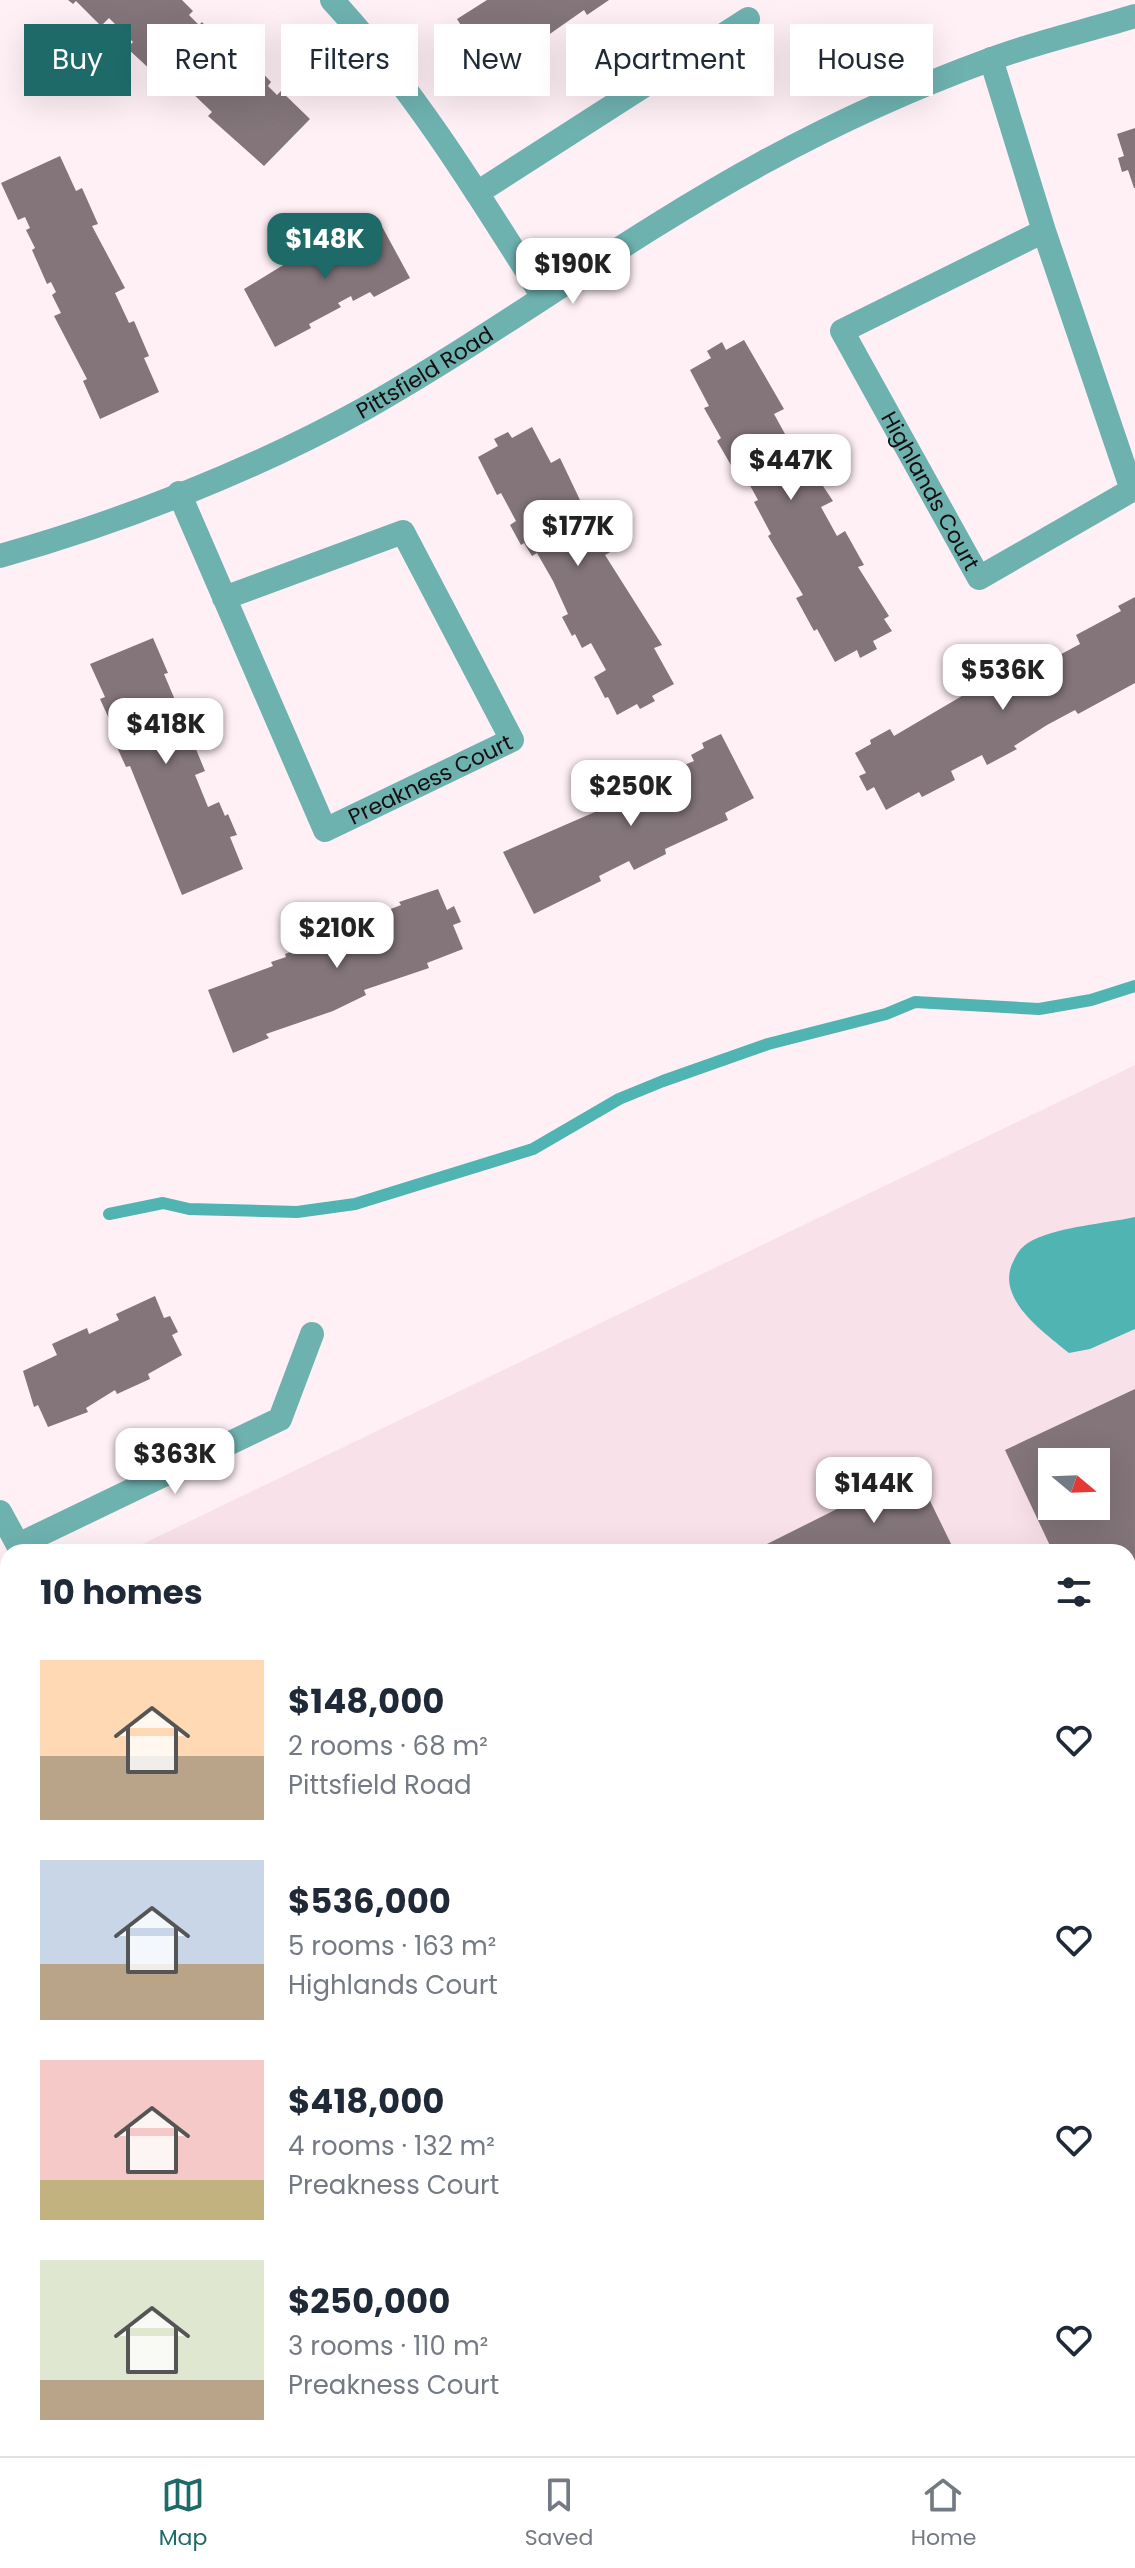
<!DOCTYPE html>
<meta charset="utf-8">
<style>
:root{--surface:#fff;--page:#f2f2f3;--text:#1f2937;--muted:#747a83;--line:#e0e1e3;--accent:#1d6a69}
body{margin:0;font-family:Poppins,sans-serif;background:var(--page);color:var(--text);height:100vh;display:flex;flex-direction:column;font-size:30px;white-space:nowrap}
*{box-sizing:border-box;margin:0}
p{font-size:26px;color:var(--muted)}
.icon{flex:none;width:44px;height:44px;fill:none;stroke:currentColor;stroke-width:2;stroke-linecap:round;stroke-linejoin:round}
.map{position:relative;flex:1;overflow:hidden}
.panel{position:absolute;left:0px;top:1544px;width:1136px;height:912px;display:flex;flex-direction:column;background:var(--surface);border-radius:24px 24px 0 0;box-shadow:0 8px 32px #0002}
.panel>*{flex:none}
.guide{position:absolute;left:24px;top:24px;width:1088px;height:72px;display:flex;gap:16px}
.needle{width:52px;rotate:109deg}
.tools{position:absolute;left:1038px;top:1448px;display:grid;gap:16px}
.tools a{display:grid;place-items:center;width:72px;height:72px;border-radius:0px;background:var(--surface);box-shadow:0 8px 32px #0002;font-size:40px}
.price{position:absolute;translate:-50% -68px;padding:0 18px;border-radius:16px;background:#fff;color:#222;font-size:26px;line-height:52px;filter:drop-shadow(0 2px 4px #0008)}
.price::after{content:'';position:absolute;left:50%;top:48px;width:24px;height:18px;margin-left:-12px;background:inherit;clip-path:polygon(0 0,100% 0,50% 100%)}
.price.current{background:var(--accent);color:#fff}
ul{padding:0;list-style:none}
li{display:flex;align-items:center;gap:24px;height:200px;padding:0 40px}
li span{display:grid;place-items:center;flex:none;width:224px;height:160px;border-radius:0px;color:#555}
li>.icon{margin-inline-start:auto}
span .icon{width:96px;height:96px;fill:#fffc;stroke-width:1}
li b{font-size:34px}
h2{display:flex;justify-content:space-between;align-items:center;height:96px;padding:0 40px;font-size:34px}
.tag{padding:0 28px;border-radius:0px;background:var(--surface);box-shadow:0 8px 32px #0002;font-size:28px;line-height:72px}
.tag.current{background:var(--accent);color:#fff}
.menu{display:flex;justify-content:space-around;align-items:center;height:112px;border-top:2px solid var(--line);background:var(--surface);font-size:22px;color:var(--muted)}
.menu a{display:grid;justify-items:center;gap:4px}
.menu .current{color:var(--accent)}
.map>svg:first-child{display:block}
</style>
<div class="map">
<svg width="1135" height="2456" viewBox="0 0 1135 2456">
<rect width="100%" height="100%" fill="#fff0f5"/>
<path fill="#f9e1ea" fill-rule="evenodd" d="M1135,1065V2456H0V1613L8,1609V2448H1128V1552H126ZM1052,1462H1096V1506H1052Z"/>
<path fill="#4fb4b2" d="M1135,1217V1329L1090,1349L1069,1353C1044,1332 995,1299 1013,1262C1018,1251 1022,1246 1033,1240C1063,1226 1103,1224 1135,1217Z"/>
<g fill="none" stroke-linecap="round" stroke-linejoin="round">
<path stroke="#4fb4b2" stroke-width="12" d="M109,1214L163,1203L189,1209L297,1212L355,1204L533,1149L619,1099L663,1081L768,1044L886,1014L915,1002L1039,1009L1091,1000L1135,986"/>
</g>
<path fill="#83757a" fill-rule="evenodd" d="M68,0H182L193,11L189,15L199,25L202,22L213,34L216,31L230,44L233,41L271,82L268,86L277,95L281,91L310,119L264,166L208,116L212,112L189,90L184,94L158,69L154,73L127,48L133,42L109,18L101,26L76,1L73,4Z
M487,0H609L587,15L584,10L507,64L506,61L491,71L467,43L470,40L457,19Z
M1135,128V188H1134L1128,170L1122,172L1118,158L1124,156L1117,134Z
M60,156L76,191L82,188L98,224L92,226L125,288L115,293L129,323L134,321L149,356L144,358L159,392L100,419L83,381L87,379L54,316L61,313L52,295L56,292L51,282L47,284L32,250L35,248L26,230L30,228L25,217L18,220L1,183Z
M379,221L410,278L374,297L370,292L353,301L351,296L338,303L341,307L309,324L311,328L275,347L244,289L342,229L346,238Z
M744,340L784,409L774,414L790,443L801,437L818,469L813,471L833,501L821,507L837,536L845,531L864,565L858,567L889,616L884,619L892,631L873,641L877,649L860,658L857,650L835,662L817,629L814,631L796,598L803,595L768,536L771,534L754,502L758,500L741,469L735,472L717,441L721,438L704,408L709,406L690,370L711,358L707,351L722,342L726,350Z
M532,427L551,463L560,458L590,521L596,518L614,550L605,555L662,645L654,648L674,684L652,696L655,701L640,709L637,704L617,715L608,697L605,698L594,677L606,670L591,643L582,648L575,634L572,636L562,617L568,614L553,581L537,553L532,556L524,543L521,545L510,525L516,521L501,493L497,495L478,457L498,446L494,439L508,432L512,438Z
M1135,597V683L1078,714L1075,710L1047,725L1014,746L1017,749L987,765L982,755L951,771L955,780L922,797L919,792L886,810L874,787L867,791L859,776L866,773L855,753L871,744L870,740L890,729L894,736L1045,647L1052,659L1080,644L1076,635L1121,611L1118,606Z
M153,638L168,673L164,674L178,707L175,708L179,719L183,718L205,771L195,775L208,807L219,802L225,816L228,814L237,835L230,837L243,869L182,895L130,766L126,767L111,734L115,732L100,699L105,697L90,664Z
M721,734L754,798L725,813L728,820L665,849L666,854L634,870L629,861L599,876L601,881L534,914L503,852L634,795L631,790L645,781L694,761L691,755L704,748L702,743Z
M438,889L447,910L454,906L461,922L453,925L463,949L427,963L429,968L364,990L366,995L333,1011L266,1034L269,1038L233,1053L208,990L273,966L271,962L286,957L285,954L354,928L352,924L401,905L399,902Z
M155,1296L164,1318L170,1316L178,1332L172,1335L182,1355L148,1374L150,1379L117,1394L115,1390L86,1408L88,1412L48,1427L38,1405L34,1407L23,1371L57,1355L52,1344L87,1328L89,1334L119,1320L116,1314Z
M1135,1389V1597L1128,1601V1552H1053L1005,1450ZM1052,1462H1096V1506H1052Z
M915,1470L955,1552H751Z
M8,1671V1789L0,1793V1674Z
M1135,2115V2313L1128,2316V2118Z
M206,2448H446L450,2456H190Z
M465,2448H705L709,2456H469Z"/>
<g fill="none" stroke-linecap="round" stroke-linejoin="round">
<path stroke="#6eb2b0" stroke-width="22" d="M736,2455L754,2448
M42,2456L58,2448"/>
<g stroke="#6eb2b0" stroke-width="24">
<path d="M332,0C414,89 479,195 543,297"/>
<path id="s1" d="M991,59L1044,231L842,331L979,578L1132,490L1044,231"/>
<path d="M477,193L748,19"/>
<path id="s2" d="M179,493L325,830L512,740L403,532L224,598"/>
<path id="s3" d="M0,556C121,522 254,470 364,409C500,332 626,237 764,162C836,123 912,88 989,60C1036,42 1087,31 1135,16"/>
<path d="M0,1512L18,1545L280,1419L312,1334"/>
<path d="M1128,1944L1135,1943"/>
<path d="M0,2069L8,2066"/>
<path d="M898,2448V2456"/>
<path d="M963,2448L967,2456"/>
</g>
</g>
<g text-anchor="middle" stroke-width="7" stroke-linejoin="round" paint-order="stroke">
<g font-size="22" fill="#130e10" stroke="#fff">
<text dy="8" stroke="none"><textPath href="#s3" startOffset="464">Pittsfield Road</textPath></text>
<text dy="8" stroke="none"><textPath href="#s1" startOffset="588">Highlands Court</textPath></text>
<text dy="8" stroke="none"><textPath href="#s2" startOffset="484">Preakness Court</textPath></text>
</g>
</g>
</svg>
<div class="tools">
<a><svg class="needle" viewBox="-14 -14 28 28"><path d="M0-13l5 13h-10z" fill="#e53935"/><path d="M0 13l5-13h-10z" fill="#747a83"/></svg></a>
</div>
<b class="price current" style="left:325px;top:281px">$148K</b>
<b class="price" style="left:573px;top:306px">$190K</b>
<b class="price" style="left:791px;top:502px">$447K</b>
<b class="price" style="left:578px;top:568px">$177K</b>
<b class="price" style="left:1003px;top:712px">$536K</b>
<b class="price" style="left:166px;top:766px">$418K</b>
<b class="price" style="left:631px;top:828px">$250K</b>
<b class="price" style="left:337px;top:970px">$210K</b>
<b class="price" style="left:175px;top:1496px">$363K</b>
<b class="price" style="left:874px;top:1525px">$144K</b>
<div class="guide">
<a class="tag current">Buy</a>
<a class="tag">Rent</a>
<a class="tag">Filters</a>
<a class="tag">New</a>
<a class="tag">Apartment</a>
<a class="tag">House</a>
</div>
<section class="panel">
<h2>10 homes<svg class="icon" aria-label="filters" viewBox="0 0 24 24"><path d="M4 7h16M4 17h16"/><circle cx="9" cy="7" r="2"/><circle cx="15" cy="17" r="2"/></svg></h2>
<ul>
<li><span style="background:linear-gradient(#ffd9b3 60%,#b9a48a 0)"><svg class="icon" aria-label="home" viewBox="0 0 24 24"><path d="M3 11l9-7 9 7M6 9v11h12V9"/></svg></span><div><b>$148,000</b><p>2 rooms · 68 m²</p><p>Pittsfield Road</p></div><svg class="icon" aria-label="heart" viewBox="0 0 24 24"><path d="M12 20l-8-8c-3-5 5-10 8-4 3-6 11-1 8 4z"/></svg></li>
<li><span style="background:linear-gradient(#c9d6e8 65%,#b9a48a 0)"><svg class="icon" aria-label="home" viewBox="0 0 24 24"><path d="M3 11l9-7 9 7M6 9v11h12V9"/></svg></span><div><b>$536,000</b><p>5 rooms · 163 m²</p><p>Highlands Court</p></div><svg class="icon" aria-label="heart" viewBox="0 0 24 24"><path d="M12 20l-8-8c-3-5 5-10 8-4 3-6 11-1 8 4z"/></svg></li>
<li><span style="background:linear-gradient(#f6c9c9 75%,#c2b280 0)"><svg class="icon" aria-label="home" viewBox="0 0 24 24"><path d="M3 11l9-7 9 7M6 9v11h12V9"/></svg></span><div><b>$418,000</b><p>4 rooms · 132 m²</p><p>Preakness Court</p></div><svg class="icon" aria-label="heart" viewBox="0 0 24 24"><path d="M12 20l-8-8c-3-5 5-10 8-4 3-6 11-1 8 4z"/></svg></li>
<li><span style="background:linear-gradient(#dfe7d0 75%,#b9a48a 0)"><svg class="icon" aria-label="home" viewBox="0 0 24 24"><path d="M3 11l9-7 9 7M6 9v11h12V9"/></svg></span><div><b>$250,000</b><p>3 rooms · 110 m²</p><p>Preakness Court</p></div><svg class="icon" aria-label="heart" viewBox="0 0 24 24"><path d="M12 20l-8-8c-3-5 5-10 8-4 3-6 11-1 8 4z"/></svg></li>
</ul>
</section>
</div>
<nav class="menu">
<a class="current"><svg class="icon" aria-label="map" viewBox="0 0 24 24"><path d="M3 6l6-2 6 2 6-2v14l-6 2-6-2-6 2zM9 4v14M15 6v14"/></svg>Map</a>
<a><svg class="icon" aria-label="saved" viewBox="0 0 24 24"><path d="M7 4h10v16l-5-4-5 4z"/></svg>Saved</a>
<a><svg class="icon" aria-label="home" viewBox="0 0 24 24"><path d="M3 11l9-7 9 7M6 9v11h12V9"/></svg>Home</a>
</nav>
